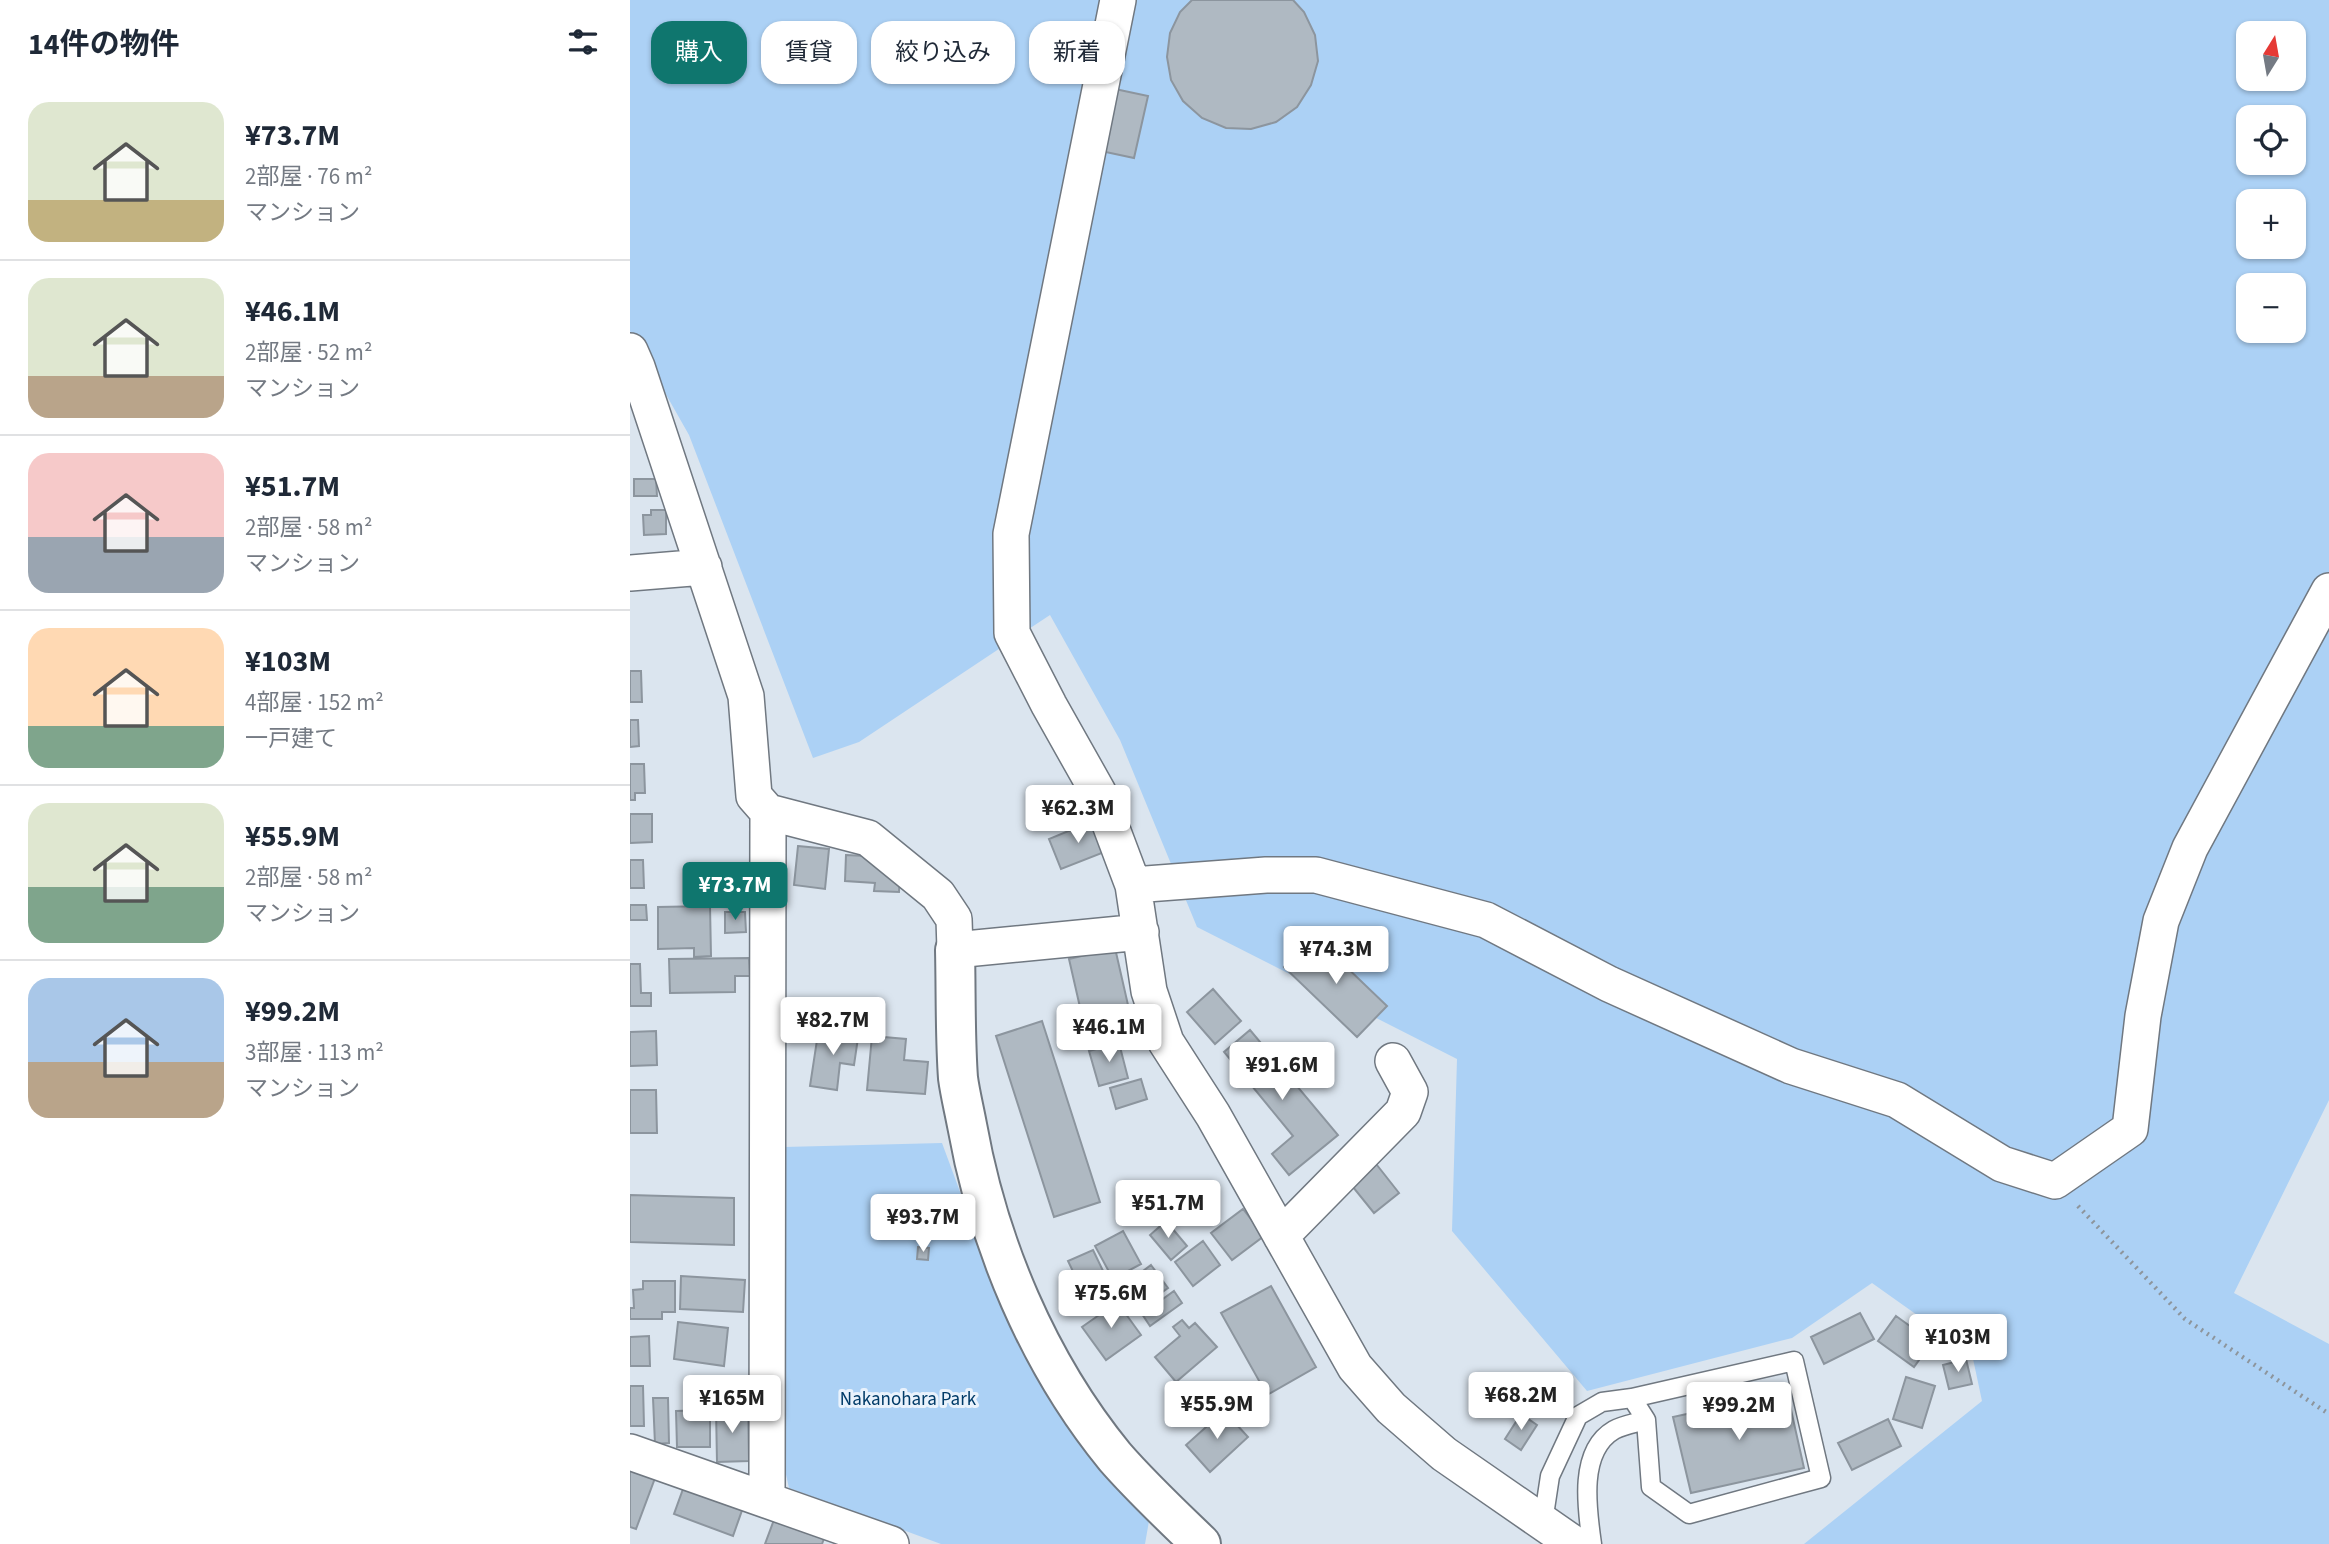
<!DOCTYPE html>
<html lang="ja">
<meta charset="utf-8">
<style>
:root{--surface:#fff;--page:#f2f2f3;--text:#1f2937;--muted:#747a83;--line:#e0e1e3;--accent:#0f766e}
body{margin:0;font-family:"Source Sans 3","Noto Sans JP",sans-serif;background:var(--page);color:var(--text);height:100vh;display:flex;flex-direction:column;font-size:26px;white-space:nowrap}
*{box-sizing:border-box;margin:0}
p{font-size:23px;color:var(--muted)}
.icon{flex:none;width:38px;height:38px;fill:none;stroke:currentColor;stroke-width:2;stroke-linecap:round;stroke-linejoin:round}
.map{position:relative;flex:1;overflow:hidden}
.panel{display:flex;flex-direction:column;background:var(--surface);width:630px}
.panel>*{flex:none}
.hud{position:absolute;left:21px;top:21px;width:665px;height:63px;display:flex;gap:14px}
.needle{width:46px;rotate:11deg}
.tools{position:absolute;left:1606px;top:21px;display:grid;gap:14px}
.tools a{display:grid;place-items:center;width:70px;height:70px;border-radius:14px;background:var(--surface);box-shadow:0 2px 5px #0004;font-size:35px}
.price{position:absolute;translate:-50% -60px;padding:0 16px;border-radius:7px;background:#fff;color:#222;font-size:23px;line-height:46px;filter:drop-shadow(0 2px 4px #0008)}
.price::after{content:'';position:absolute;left:50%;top:42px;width:21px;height:16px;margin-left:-10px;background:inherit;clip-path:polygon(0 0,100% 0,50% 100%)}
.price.selected{background:var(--accent);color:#fff}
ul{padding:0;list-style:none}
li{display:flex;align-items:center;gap:21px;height:175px;padding:0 28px}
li+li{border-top:2px solid var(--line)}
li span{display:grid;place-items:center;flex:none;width:196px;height:140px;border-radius:21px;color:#555}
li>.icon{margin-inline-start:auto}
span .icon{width:84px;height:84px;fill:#fffc;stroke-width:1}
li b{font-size:30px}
h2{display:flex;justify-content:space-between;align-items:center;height:84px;padding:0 28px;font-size:30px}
.chip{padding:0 24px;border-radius:21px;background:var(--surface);box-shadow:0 2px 5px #0004;font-size:24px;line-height:63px}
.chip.selected{background:var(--accent);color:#fff}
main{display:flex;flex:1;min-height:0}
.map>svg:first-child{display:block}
</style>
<main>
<section class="panel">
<h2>14件の物件<svg class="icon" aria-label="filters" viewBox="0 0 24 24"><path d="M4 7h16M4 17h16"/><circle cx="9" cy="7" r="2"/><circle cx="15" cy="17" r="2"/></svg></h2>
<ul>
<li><span style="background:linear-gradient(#dfe7d0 70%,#c2b280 0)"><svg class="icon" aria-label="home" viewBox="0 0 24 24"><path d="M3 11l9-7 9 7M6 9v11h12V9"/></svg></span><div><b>¥73.7M</b><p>2部屋 · 76 m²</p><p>マンション</p></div></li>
<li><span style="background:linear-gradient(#dfe7d0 70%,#b9a48a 0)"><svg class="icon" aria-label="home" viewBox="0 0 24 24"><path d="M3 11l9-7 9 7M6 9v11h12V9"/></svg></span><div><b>¥46.1M</b><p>2部屋 · 52 m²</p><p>マンション</p></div></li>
<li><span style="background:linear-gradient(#f6c9c9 60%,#9aa5b1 0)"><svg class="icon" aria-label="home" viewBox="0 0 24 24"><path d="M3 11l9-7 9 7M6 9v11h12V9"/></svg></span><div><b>¥51.7M</b><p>2部屋 · 58 m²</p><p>マンション</p></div></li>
<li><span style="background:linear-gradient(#ffd9b3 70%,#7fa58c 0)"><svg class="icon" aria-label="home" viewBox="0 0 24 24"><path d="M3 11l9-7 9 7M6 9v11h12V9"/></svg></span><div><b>¥103M</b><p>4部屋 · 152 m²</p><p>一戸建て</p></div></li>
<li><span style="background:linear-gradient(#dfe7d0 60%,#7fa58c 0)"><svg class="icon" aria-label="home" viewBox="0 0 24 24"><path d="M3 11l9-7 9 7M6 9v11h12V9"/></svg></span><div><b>¥55.9M</b><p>2部屋 · 58 m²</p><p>マンション</p></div></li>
<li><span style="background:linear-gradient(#a9c7e8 60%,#b9a48a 0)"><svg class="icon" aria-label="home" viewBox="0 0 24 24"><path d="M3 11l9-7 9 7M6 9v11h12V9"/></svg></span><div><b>¥99.2M</b><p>3部屋 · 113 m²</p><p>マンション</p></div></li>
</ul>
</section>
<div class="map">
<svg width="1699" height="1544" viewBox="0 0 1699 1544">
<rect width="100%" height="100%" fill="#dbe5ef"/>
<path fill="#acd1f5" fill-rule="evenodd" d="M0,0H1699V1100L1604,1293L1699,1344V1544H1174L1352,1401L1342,1354L1242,1283L1162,1338L957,1391L822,1231L827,1059L567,927L490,740L420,615L229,742L183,758L59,435L0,331ZM1619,33H1664V79H1619ZM1619,117H1664V163H1619ZM1619,201H1664V247H1619ZM1619,285H1664V331H1619Z
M312,1143L380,1327L519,1521L515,1544H311L159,1488L153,1461L154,1147Z"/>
<path fill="#afb9c2" stroke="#8c959e" stroke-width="2" d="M562,0H663L674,12L685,35L688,61L681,85L667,107L646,122L621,129L596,128L572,118L553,101L541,80L537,57L540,33L550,12Z
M485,89L518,96L504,158L471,151Z
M4,479H26L27,496H4Z
M21,510H36V534L14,535L13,515H21Z
M0,671H11L12,702H0Z
M0,720H8L9,746L0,747Z
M0,764H14L15,793H5V800H0Z
M0,814H22V842L0,843Z
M465,820L477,851L431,869L419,839Z
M168,846L199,849L195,889L164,885Z
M216,855L255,857L270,871L269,892L244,891L245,883L215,881Z
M0,860H13L14,888H0Z
M0,905H16L17,920H0Z
M80,906L81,956L64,957V948L28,949V907Z
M95,912H115L116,932L95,933Z
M684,936L757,1006L727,1037L654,967Z
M485,948L498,1005L452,1016L439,959Z
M119,958L120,976H105V992L40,993L39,959Z
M0,964H10L11,993H21V1006H0Z
M583,989L611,1021L585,1044L557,1012Z
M412,1021L470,1202L424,1217L366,1036Z
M199,1026L229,1031L224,1065L210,1063L207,1090L180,1086L187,1040L197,1041Z
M620,1030L708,1135L659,1175L642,1154L663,1136L594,1052Z
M26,1031L27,1065L0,1066V1032Z
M242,1036L276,1039L274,1060L298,1062L295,1094L237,1090Z
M489,1043L498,1078L469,1086L459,1051Z
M511,1079L517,1099L486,1109L480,1088Z
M0,1090H26L27,1133H0Z
M743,1160L769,1193L744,1213L718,1181Z
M0,1195L104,1198V1245L0,1242Z
M613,1209L634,1236L602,1260L581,1233Z
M536,1221L557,1246L541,1260L520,1235Z
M493,1231L511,1264L483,1279L465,1246Z
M573,1241L590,1265L563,1286L545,1262Z
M288,1247L299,1248L298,1260L287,1259Z
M463,1250L475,1275L450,1286L438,1261Z
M521,1265L538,1288L510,1308L493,1286Z
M51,1276L115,1280L113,1312L50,1309Z
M13,1281H45V1312H32V1319H0V1308H4L3,1290L13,1289Z
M641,1286L686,1367L637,1395L591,1313Z
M544,1291L552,1303L520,1326L512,1314Z
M485,1299L511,1335L476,1360L452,1327L472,1313L470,1309Z
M1230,1313L1244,1339L1194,1364L1181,1337Z
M1266,1316L1302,1342L1284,1367L1248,1341Z
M552,1320L559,1328L565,1323L587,1347L546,1382L525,1357L550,1336L543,1327Z
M48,1322L98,1328L94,1366L44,1359Z
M19,1336L20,1366H0V1337Z
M1336,1359L1342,1384L1319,1389L1313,1365Z
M1276,1377L1305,1386L1292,1428L1263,1419Z
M0,1386H13L14,1426H0Z
M1157,1392L1174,1468L1061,1493L1043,1417Z
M23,1398H38L39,1443L25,1444Z
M118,1408L119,1461L87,1462L86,1409Z
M80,1410V1447H47L46,1411Z
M594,1411L618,1437L580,1472L556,1445Z
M891,1414L907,1425L891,1450L875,1439Z
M1258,1419L1271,1446L1222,1470L1208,1443Z
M0,1460L28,1470L6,1529L0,1527Z
M57,1478L116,1499L103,1536L44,1514Z
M148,1509L198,1527L192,1544H135Z"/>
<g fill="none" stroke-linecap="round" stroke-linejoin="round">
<defs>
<path id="lane" d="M1164,1361L1191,1478L1059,1514L1021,1487L1016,1420L1002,1398Z
M913,1522L920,1476L948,1416L972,1402L1002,1398
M962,1544C957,1509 948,1451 984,1430C993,1425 1006,1423 1016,1420"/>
<path id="street" d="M488,0L381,534L382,633L419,705L468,792L503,885L519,991L536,1042L583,1115L725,1367L761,1408L814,1454L944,1544
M0,351L7,367L116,696L124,796L138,812L238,838L308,895L324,919L325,950L511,932
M0,573L74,567
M503,885L636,875H686L856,920L979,984L1161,1066L1267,1100L1372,1164L1425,1181L1500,1129L1513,1016L1531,921L1560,848L1699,591
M651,1236L773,1112L780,1092L763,1061
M0,1452L261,1544
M137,1500L138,812"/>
<path id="secondary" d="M325,950C326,992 325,1036 328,1078C330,1093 334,1109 337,1125C358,1243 408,1363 485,1457C512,1488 542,1516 571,1544"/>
</defs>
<use href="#lane" stroke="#707881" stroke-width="21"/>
<use href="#street" stroke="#707881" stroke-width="38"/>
<use href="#secondary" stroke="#707881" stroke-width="42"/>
<path stroke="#8d959c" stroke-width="4.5" stroke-dasharray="2 5" stroke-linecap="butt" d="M1448,1206L1555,1319L1699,1414"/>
<use href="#lane" stroke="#fff" stroke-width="18"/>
<use href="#street" stroke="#fff" stroke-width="35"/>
<use href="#secondary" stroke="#fff" stroke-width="38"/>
</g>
<g text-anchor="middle" stroke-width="6" stroke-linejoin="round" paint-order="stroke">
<g font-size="19" fill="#003b68" stroke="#e9f2fc">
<text x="278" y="1405">Nakanohara Park</text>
</g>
</g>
</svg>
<div class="tools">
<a><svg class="needle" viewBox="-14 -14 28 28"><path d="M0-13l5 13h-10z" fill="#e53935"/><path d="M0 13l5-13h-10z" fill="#747a83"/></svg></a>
<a><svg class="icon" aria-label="locate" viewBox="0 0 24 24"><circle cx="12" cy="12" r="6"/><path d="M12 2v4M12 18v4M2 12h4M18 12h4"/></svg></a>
<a>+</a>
<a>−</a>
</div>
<b class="price" style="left:448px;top:845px">¥62.3M</b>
<b class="price selected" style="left:105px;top:922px">¥73.7M</b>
<b class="price" style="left:706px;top:986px">¥74.3M</b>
<b class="price" style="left:203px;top:1057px">¥82.7M</b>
<b class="price" style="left:479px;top:1064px">¥46.1M</b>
<b class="price" style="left:652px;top:1102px">¥91.6M</b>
<b class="price" style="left:538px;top:1240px">¥51.7M</b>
<b class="price" style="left:293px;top:1254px">¥93.7M</b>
<b class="price" style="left:481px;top:1330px">¥75.6M</b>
<b class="price" style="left:1328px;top:1374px">¥103M</b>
<b class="price" style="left:891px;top:1432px">¥68.2M</b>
<b class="price" style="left:102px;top:1435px">¥165M</b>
<b class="price" style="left:587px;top:1441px">¥55.9M</b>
<b class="price" style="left:1109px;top:1442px">¥99.2M</b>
<div class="hud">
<a class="chip selected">購入</a>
<a class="chip">賃貸</a>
<a class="chip">絞り込み</a>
<a class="chip">新着</a>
</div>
</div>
</main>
